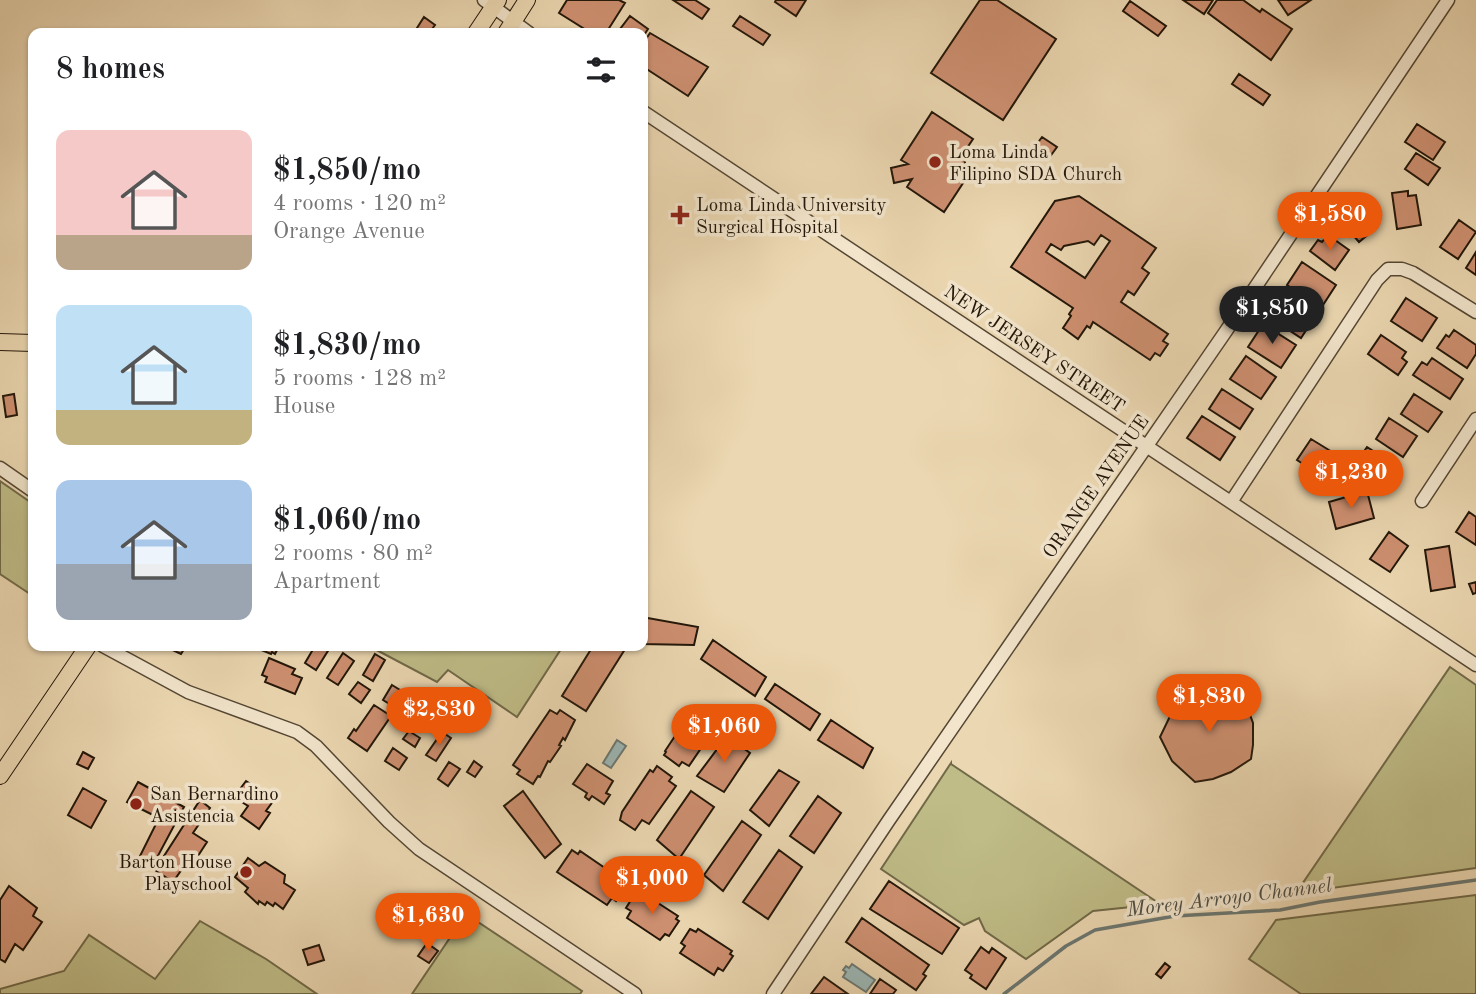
<!DOCTYPE html>
<meta charset="utf-8">
<style>
:root{--surface:#fff;--page:#f6f6f6;--text:#202124;--muted:#757577;--accent:#ea580c}
body{margin:0;font-family:"Old Standard TT",serif;background:var(--page);color:var(--text);height:100vh;display:flex;flex-direction:column;font-size:26px;white-space:nowrap}
*{box-sizing:border-box;margin:0}
p{font-size:23px;color:var(--muted)}
.icon{flex:none;width:38px;height:38px;fill:none;stroke:currentColor;stroke-width:2;stroke-linecap:round;stroke-linejoin:round}
.map{position:relative;flex:1;overflow:hidden}
.details{position:absolute;left:28px;top:28px;width:620px;height:623px;display:flex;flex-direction:column;background:var(--surface);border-radius:14px;box-shadow:0 2px 5px #0004}
.details>*{flex:none}
.price{position:absolute;translate:-50% -60px;padding:0 16px;border-radius:24px;background:var(--accent);color:#fff;font-size:23px;line-height:46px;filter:drop-shadow(0 2px 4px #0008)}
.price::after{content:'';position:absolute;left:50%;top:42px;width:21px;height:16px;margin-left:-10px;background:inherit;clip-path:polygon(0 0,100% 0,50% 100%)}
.price.current{background:#222;color:#fff}
ul{padding:0;list-style:none}
li{display:flex;align-items:center;gap:21px;height:175px;padding:0 28px}
li span{display:grid;place-items:center;flex:none;width:196px;height:140px;border-radius:14px;color:#555}
li>.icon{margin-inline-start:auto}
span .icon{width:84px;height:84px;fill:#fffc;stroke-width:1}
li b{font-size:30px}
h2{display:flex;justify-content:space-between;align-items:center;height:84px;padding:0 28px;font-size:30px}
.map>svg:first-child{display:block}
</style>
<div class="map">
<svg width="1476" height="994" viewBox="0 0 1476 994">
<rect width="100%" height="100%" fill="#ebd7b1"/>
<filter id="stains"><feTurbulence type="fractalNoise" baseFrequency=".00286" numOctaves="4"/><feColorMatrix values="0 0 0 0 .2 0 0 0 0 .09 0 0 0 0 .02 0 0 0 .5 -.17"/></filter>
<radialGradient id="worn" r=".72"><stop offset=".6" stop-color="#630" stop-opacity="0"/><stop offset="1" stop-color="#630" stop-opacity=".3"/></radialGradient>
<path fill="#bfbc87" stroke="#706948" stroke-width="2" d="M0,481L33,504V596L0,574Z
M369,646H563L517,717L448,670L437,682Z
M1450,667L1476,685V868L1296,893Z
M951,763V764L1160,904L1093,911L1026,959L985,931L979,918L964,925L881,869Z
M1476,895V994H1301L1249,959L1276,920Z
M466,914L582,991L580,994H412Z
M200,921L266,959L317,994H0V989L64,971L89,935L155,979Z"/>
<path fill="#9cb7b6" stroke="#6b7771" stroke-width="2" d="M617,740L626,746L611,768L603,763Z
M852,964L875,980L866,992L843,977L846,972L843,970L846,966L849,968Z"/>
<g fill="none" stroke-linecap="round" stroke-linejoin="round">
<path stroke="#6b7771" stroke-width="3.5" d="M1004,994L1066,946L1095,930L1175,916L1280,910L1320,902L1476,880"/>
</g>
<path fill="#ce9071" stroke="#221609" stroke-width="2" fill-rule="evenodd" d="M567,0H619L625,3L606,33H591L559,13Z
M673,0H695L709,9L702,19Z
M776,0H806L796,16L775,2Z
M980,0H997L1056,39L1003,120L931,73Z
M1183,0H1213L1204,14Z
M1217,0H1243L1260,12L1262,9L1292,29L1271,60L1208,13Z
M1278,0H1311L1288,15Z
M1130,1L1166,26L1158,36L1123,11Z
M630,16L648,29L642,38V33H617Z
M740,16L770,35L763,45L733,26Z
M424,17L435,25L429,33H424L417,28Z
M650,33L708,67L688,96L642,66V45Z
M1239,74L1270,95L1263,105L1232,84Z
M932,112L973,139L963,154L966,167L971,171L944,212L907,187L912,179L894,183L891,168L908,164L901,160Z
M1417,124L1445,142L1433,160L1405,142Z
M1042,137L1057,147L1049,158L1034,148Z
M1416,153L1440,168L1428,185L1405,169Z
M1408,191V196L1416,195L1421,225L1397,229L1392,193Z
M1079,196L1156,248L1142,268L1149,273L1134,295L1128,291L1121,302L1168,334L1163,341L1168,344L1160,356L1155,353L1150,360L1093,322L1090,328L1087,326L1078,339L1063,328L1071,316L1069,314L1073,308L1011,267L1055,201ZM1101,235L1110,241L1085,278L1046,252L1051,244L1061,250L1064,246L1088,241L1094,245Z
M1357,202L1377,227L1359,242L1353,235L1350,237L1335,219Z
M1459,220L1476,232L1458,259L1440,247Z
M1328,235L1349,250L1335,270L1310,251L1318,240L1322,242Z
M1476,252V275L1466,268Z
M1302,262L1336,285L1321,308L1287,285Z
M1406,298L1437,318L1422,341L1391,321Z
M1287,300L1314,318L1301,338L1269,317L1278,304L1283,307Z
M1263,324L1296,345L1281,368L1248,347Z
M1454,330L1476,345V354L1467,368L1437,348L1446,335L1449,337Z
M1381,335L1406,352L1402,358L1407,362L1398,375L1368,354Z
M1246,356L1276,377L1261,399L1230,379Z
M1432,358L1463,379L1450,399L1413,375L1422,362L1427,365Z
M1222,389L1253,409L1240,429L1209,409Z
M14,394L17,415L6,417L3,396Z
M1414,394L1442,412L1428,432L1401,414Z
M1202,416L1235,437L1220,460L1187,438Z
M1389,418L1417,436L1403,457L1376,439Z
M1311,439L1337,455L1323,477L1297,460Z
M1367,447L1392,463L1379,483L1354,466Z
M1367,491L1374,518L1336,529L1329,502Z
M1469,512L1476,517V545L1456,532Z
M1389,532L1408,546L1390,572L1370,559Z
M1449,546L1455,587L1431,591L1425,550Z
M1476,582V593L1473,594L1469,584Z
M642,617L698,627L694,645L642,644Z
M713,640L766,677L755,696L701,659Z
M164,646H186L181,654Z
M261,646H279L275,654L272,652L271,654L259,649Z
M315,646H331L316,670L305,663Z
M593,646H627L586,711L562,696Z
M343,653L354,661L338,685L327,678Z
M375,654L385,660L373,681L363,675Z
M269,658L295,669L292,674L302,678L295,694L265,682L267,677L262,675Z
M358,682L370,690L361,703L349,694Z
M775,684L820,714L810,730L765,699Z
M392,685L405,693L396,708L383,700Z
M1193,687L1208,688L1228,694L1246,704L1253,723V745L1251,759L1231,772L1213,779L1195,782L1172,761L1160,737L1172,712Z
M374,705L391,716L367,751L348,738L354,729L356,731Z
M550,710L557,714L560,710L575,720L565,740L563,738L559,745L561,746L550,762L548,761L540,777L538,776L533,784L517,774L520,770L513,765Z
M693,713L708,723L705,727L712,732L689,766L682,762L679,766L664,755L666,752L665,751L689,715L691,716Z
M831,720L873,748L863,768L818,740Z
M409,731L420,738L415,747L403,739Z
M442,732L451,738L436,761L426,755Z
M727,736L750,753L724,792L697,776Z
M393,748L407,758L399,770L385,761Z
M83,752L94,758L88,769L77,764Z
M474,761L482,767L475,777L467,772Z
M449,762L460,769L448,786L438,779Z
M587,764L613,781L606,793L610,795L604,804L592,796L589,800L585,797L587,793L573,784Z
M657,766L672,777L669,781L676,786L649,824L642,820L635,830L620,820L622,812L650,770L653,772Z
M779,770L799,782L769,826L750,810Z
M246,781L274,800L266,811L270,813L259,829L241,816L248,806L234,797Z
M138,782L184,807L152,867L138,860L159,818L127,802Z
M83,788L106,801L91,828L68,815Z
M523,791L561,844L545,858L504,806Z
M691,791L714,807L679,859L657,840Z
M818,796L841,813L814,853L790,836Z
M200,800L210,808L193,833L207,842L196,859L191,856L173,882L155,870Z
M742,821L761,835L723,891L704,875Z
M572,850L578,854L580,851L624,881L623,883L626,885L616,901L612,898L607,905L557,872Z
M779,850L802,867L768,919L743,902Z
M248,858L259,866L265,862L285,875L284,883L295,890L283,909L275,903L273,906L267,902L265,905L259,901L258,904L245,892L248,888L235,877Z
M889,881L959,928L942,954L870,909Z
M9,886L37,908L33,916L42,922L23,950L15,944L5,962L0,959V900Z
M636,892L640,895L641,892L678,916L676,919L679,921L669,936L665,934L660,940L627,918L631,911L626,908Z
M414,898L438,914L427,933L402,917Z
M862,918L929,965L923,974L926,976L916,990L846,942Z
M690,929L696,932L698,929L732,951L730,954L733,956L723,971L718,968L714,975L680,953L685,946L681,943Z
M427,943L438,951L429,963L418,956Z
M319,945L324,960L308,965L303,950Z
M981,947L989,953L992,948L1006,958L986,989L970,978L972,975L965,970Z
M1165,963L1170,967L1161,978L1156,974Z
M824,977L848,994H811Z
M880,979L896,990L893,994H870Z"/>
<g fill="none" stroke-linecap="round" stroke-linejoin="round">
<defs>
<path id="minor" d="M484,0L529,33
M642,111L1476,665
M0,468L33,491
M1422,501L1476,419
M1231,502L1377,280L1388,269H1402L1413,273L1476,312
M103,646L188,692L297,732L316,746L389,822L419,849L635,994
M773,994L889,820L1226,331L1448,0"/>
<path id="major" d="M476,33L498,0
M506,33L527,0
M0,342L33,343
M0,776L88,646"/>
</defs>
<use href="#minor" stroke="#544633" stroke-width="15"/>
<use href="#major" stroke="#221609" stroke-width="18"/>
<use href="#minor" stroke="#f2e5cc" stroke-width="12"/>
<use href="#major" stroke="#ebd7b1" stroke-width="16"/>
</g>
<g fill="#8f2418" stroke="#f2e5cc" stroke-width="2.5">
<circle cx="935" cy="162" r="7"/>
<path d="M676.5 204.5h7v7h7v7h-7v7h-7v-7h-7v-7h7z"/>
<circle cx="136" cy="804" r="7"/>
<circle cx="246" cy="872" r="7"/>
</g>
<g text-anchor="middle" stroke-width="7" stroke-linejoin="round" paint-order="stroke">
<g font-size="19" fill="#221609" stroke="#f2e5cc" text-anchor="start">
<text x="949" y="158">Loma Linda<tspan x="949" dy="22">Filipino SDA Church</tspan></text>
<text x="696" y="211">Loma Linda University<tspan x="696" dy="22">Surgical Hospital</tspan></text>
<text x="150" y="800">San Bernardino<tspan x="150" dy="22">Asistencia</tspan></text>
<text x="232" y="868" text-anchor="end">Barton House<tspan x="232" dy="22">Playschool</tspan></text>
</g>
<g font-size="19" fill="#221609" stroke="#f2e5cc">
<text transform="translate(1035 348) rotate(34)" y="7">NEW JERSEY STREET</text>
<text transform="translate(1095 486) rotate(-55)" y="7">ORANGE AVENUE</text>
</g>
<g font-size="21" font-style="italic" fill="#4d4e46" stroke="#f2e5cc">
<text transform="translate(1229 897) rotate(-7)" y="7">Morey Arroyo Channel</text>
</g>
</g>
<rect width="100%" height="100%" filter="url(#stains)"/>
<rect width="100%" height="100%" fill="url(#worn)"/>
</svg>
<b class="price" style="left:1330px;top:252px">$1,580</b>
<b class="price current" style="left:1272px;top:346px">$1,850</b>
<b class="price" style="left:1351px;top:510px">$1,230</b>
<b class="price" style="left:1209px;top:734px">$1,830</b>
<b class="price" style="left:439px;top:747px">$2,830</b>
<b class="price" style="left:724px;top:764px">$1,060</b>
<b class="price" style="left:652px;top:916px">$1,000</b>
<b class="price" style="left:428px;top:953px">$1,630</b>
<section class="details">
<h2>8 homes<svg class="icon" aria-label="filters" viewBox="0 0 24 24"><path d="M4 7h16M4 17h16"/><circle cx="9" cy="7" r="2"/><circle cx="15" cy="17" r="2"/></svg></h2>
<ul>
<li><span style="background:linear-gradient(#f6c9c9 75%,#b9a48a 0)"><svg class="icon" aria-label="home" viewBox="0 0 24 24"><path d="M3 11l9-7 9 7M6 9v11h12V9"/></svg></span><div><b>$1,850/mo</b><p>4 rooms · 120 m²</p><p>Orange Avenue</p></div></li>
<li><span style="background:linear-gradient(#bfe0f5 75%,#c2b280 0)"><svg class="icon" aria-label="home" viewBox="0 0 24 24"><path d="M3 11l9-7 9 7M6 9v11h12V9"/></svg></span><div><b>$1,830/mo</b><p>5 rooms · 128 m²</p><p>House</p></div></li>
<li><span style="background:linear-gradient(#a9c7e8 60%,#9aa5b1 0)"><svg class="icon" aria-label="home" viewBox="0 0 24 24"><path d="M3 11l9-7 9 7M6 9v11h12V9"/></svg></span><div><b>$1,060/mo</b><p>2 rooms · 80 m²</p><p>Apartment</p></div></li>
</ul>
</section>
</div>
